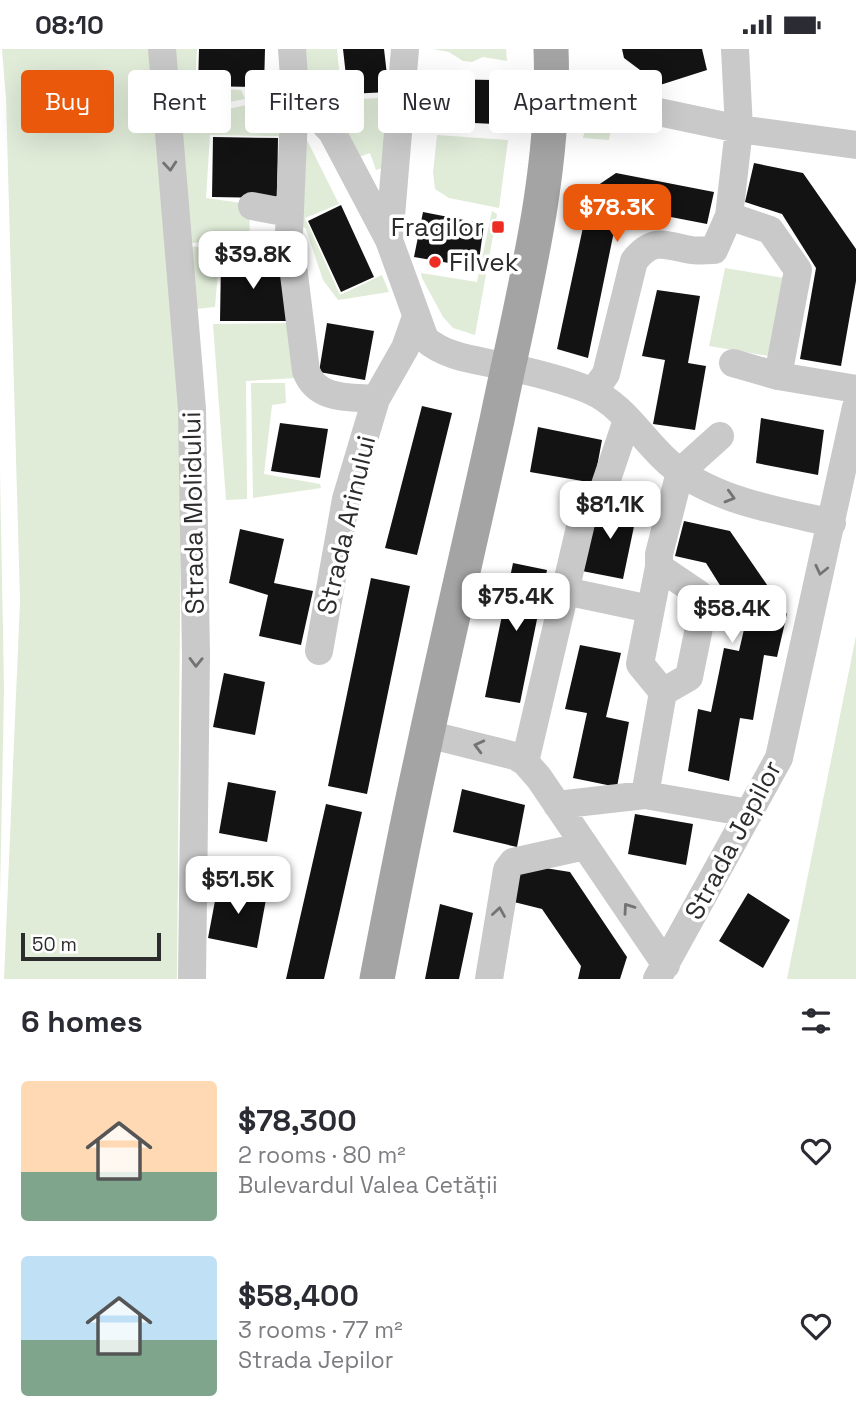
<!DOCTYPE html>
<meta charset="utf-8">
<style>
:root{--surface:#fff;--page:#f2f2f3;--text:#2b2b33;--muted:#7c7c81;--accent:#ea580c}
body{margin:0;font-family:"Space Grotesk",sans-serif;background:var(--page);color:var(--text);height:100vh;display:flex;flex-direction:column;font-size:26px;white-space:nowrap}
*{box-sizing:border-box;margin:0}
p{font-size:23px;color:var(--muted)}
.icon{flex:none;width:38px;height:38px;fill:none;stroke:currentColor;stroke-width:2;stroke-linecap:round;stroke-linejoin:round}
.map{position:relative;height:930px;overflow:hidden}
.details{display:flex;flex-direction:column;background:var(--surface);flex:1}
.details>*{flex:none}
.top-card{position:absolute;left:21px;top:21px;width:816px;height:63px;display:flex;gap:14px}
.scale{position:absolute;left:21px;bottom:18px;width:140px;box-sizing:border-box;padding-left:7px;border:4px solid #2c2c2c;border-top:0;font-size:19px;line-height:24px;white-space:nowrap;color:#2c2c2c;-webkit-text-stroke:5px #fff;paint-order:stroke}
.price{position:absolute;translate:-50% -60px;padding:0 16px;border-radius:14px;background:#fff;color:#222;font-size:23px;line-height:46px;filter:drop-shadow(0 2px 4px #0008)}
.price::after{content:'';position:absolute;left:50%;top:42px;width:21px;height:16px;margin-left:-10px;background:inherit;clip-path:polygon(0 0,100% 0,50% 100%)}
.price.current{background:var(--accent);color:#fff}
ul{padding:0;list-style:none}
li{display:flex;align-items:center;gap:21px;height:175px;padding:0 21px}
li span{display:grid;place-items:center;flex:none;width:196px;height:140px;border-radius:7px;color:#555}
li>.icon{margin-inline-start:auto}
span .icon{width:84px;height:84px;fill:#fffc;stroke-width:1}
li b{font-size:30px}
h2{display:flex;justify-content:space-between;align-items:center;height:84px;padding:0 21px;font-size:30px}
.chip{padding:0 24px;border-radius:7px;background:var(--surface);box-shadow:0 7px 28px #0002;font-size:24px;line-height:63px}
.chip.current{background:var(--accent);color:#fff}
.status{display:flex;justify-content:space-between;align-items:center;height:49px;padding:0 35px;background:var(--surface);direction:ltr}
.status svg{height:19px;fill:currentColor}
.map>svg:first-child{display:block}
</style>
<div class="status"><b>08:10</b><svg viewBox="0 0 49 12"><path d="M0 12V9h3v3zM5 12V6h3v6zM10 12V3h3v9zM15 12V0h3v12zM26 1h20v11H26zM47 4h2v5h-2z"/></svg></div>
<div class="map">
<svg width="856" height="930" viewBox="0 0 856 930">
<rect width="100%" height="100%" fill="#fff"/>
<path fill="#e0ebd8" d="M2,0H149L178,346L181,439L177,930H4L20,552L6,50Z
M168,0H197L195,38L241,41L245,50L171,64Z
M299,0H337L342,51L396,48L394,116L376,121L370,104L353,110L304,45Z
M433,0H506L507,12L483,8L472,13L463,12L449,3Z
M293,46L282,103L279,87L210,86L206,149L249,155L250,191L189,194L171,72Z
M587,71L612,75L609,91L583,89Z
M304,85L339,155L305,169L340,246L382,226L389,243L338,251L323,231L306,180L293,171Z
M437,86L508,91L499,159L449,149L435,140L433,124Z
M492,162L497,165L475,286L453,279L443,268L422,229L421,224L477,233Z
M181,197L287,203L288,210L219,211L215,258L196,260Z
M725,219L784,229L769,307L709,297Z
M299,274L296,329L246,332L247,450L226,451L213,275Z
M251,334H285L286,354L272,356L264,425L320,435L321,439L253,449Z
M0,422L4,640L0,847Z
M856,587V930H787Z"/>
<path fill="#131313" d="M199,0H265L264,38L198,37Z
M343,0H384L389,43L348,45Z
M622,0H702L707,21L660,36L624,9Z
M431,30L494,31L495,75L431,72Z
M213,88L278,89L277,149L212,148Z
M754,114L803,124L856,200V232L841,317L800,310L816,219L782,165L745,153Z
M616,124L714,143L707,175L619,158L588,309L557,300L591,141Z
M341,156L374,228L341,243L308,172Z
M423,163L484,175L478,219L414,208Z
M221,212L287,213L286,272H220Z
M657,241L700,247L688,314L706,317L695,381L653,375L665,311L642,307Z
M327,274L374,282L365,331L319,323Z
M422,357L452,364L417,506L385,499Z
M761,369L824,381L818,426L756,414Z
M280,374L328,380L320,429L271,422Z
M538,378L602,391L594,434L530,423Z
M598,454L637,463L623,530L582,522Z
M684,472L730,482L787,565L777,608L764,606L753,671L740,669L729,732L688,722L698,660L711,663L724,599L739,602L745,576L706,514L675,507Z
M240,480L284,490L274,534L313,542L301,596L259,587L268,546L229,534Z
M513,514L547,521L520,654L485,648Z
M371,529L410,537L367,745L328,737Z
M580,596L621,604L606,668L629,673L617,738L573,729L587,664L565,660Z
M224,624L265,633L255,686L213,678Z
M228,733L276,742L267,793L219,784Z
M462,740L525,756L517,798L453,783Z
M326,755L362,763L339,865L324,930H286Z
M635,765L693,775L686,816L628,805Z
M520,815L570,823L627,908L620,930H578L581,917L542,860L514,853Z
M218,836L267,845L257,899L208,889Z
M748,844L790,871L763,919L719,892Z
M440,855L473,864L459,930H425Z"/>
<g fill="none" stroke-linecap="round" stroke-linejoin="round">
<path stroke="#c9c9c9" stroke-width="28" d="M162,0L192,360L196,607L192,930
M292,0L295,42L332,83L389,191
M405,0L389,191L425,290C448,310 480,311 509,318C536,324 566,331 591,342C623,356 643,391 669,414C713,452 777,461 832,474
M735,0L739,80L729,167L770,181L798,221L778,327L856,340
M295,42L289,185L306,322C317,352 350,348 376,350
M552,45L597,50L739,80L856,96
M252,157L289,164
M733,314L778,327
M593,343L606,325L634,212C653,188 665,196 691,201C698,202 706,201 714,201L729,167
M565,542L650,560
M319,602L346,450L376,350L405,299L416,268
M663,643L640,615L659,518V505L680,423L720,387
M427,685L515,707L525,713L539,729L666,916
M525,713L585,457L603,442L627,371
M645,746L663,643L689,628L704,554L699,545L659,518
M557,756L645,746L749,764
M489,930L507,821L513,813L585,797
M657,930L779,709L856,358"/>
<path stroke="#a4a4a4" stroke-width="35" d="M377,930C391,857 405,784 421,712C445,598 472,485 497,371C522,249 556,125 551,0"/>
</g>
<defs><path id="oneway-chevron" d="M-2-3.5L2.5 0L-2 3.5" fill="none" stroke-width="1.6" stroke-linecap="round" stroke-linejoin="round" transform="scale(1.75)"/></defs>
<g stroke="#737373">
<use href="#oneway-chevron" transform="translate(170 117) rotate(85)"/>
<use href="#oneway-chevron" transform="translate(730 448) rotate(16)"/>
<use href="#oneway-chevron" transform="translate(821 521) rotate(103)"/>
<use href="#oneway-chevron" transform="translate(196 613) rotate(91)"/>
<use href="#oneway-chevron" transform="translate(479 697) rotate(-166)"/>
<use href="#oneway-chevron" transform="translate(628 859) rotate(-125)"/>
<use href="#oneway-chevron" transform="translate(499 863) rotate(-81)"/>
</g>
<g fill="#ed2d25" stroke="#fff" stroke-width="2.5">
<rect x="491" y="171" width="14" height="14" rx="3.5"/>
<circle cx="435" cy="213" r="7"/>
</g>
<g text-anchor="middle" stroke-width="7" stroke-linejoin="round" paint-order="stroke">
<g font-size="26" fill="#2c2c2c" stroke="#fff" text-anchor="end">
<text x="484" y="187">Fragilor</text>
<text x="449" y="222" text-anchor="start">Filvek</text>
</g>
<g font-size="26" fill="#2c2c2c" stroke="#fff">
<text transform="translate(193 464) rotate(-91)" y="9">Strada Molidului</text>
<text transform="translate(346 476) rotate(-77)" y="9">Strada Arinului</text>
<text transform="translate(733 791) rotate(-62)" y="9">Strada Jepilor</text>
</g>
</g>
</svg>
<div class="scale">50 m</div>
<b class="price current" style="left:617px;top:195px">$78.3K</b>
<b class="price" style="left:253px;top:242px">$39.8K</b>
<b class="price" style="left:610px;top:492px">$81.1K</b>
<b class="price" style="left:516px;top:584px">$75.4K</b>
<b class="price" style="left:732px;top:596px">$58.4K</b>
<b class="price" style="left:238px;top:867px">$51.5K</b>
<div class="top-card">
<a class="chip current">Buy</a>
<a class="chip">Rent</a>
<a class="chip">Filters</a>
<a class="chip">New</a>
<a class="chip">Apartment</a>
</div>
</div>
<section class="details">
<h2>6 homes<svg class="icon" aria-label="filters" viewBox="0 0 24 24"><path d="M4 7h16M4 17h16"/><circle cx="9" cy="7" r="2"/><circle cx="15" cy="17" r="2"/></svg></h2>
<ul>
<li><span style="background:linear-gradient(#ffd9b3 65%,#7fa58c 0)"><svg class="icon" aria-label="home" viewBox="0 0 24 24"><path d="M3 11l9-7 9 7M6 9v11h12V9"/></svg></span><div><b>$78,300</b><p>2 rooms · 80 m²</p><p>Bulevardul Valea Cetății</p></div><svg class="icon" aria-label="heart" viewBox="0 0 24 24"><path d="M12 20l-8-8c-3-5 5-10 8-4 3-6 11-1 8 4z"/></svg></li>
<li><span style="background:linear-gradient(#bfe0f5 60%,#7fa58c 0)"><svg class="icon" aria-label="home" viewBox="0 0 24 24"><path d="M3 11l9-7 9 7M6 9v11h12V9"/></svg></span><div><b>$58,400</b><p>3 rooms · 77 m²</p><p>Strada Jepilor</p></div><svg class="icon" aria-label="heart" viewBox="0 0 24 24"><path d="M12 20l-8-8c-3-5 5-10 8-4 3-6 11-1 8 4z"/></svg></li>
</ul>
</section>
